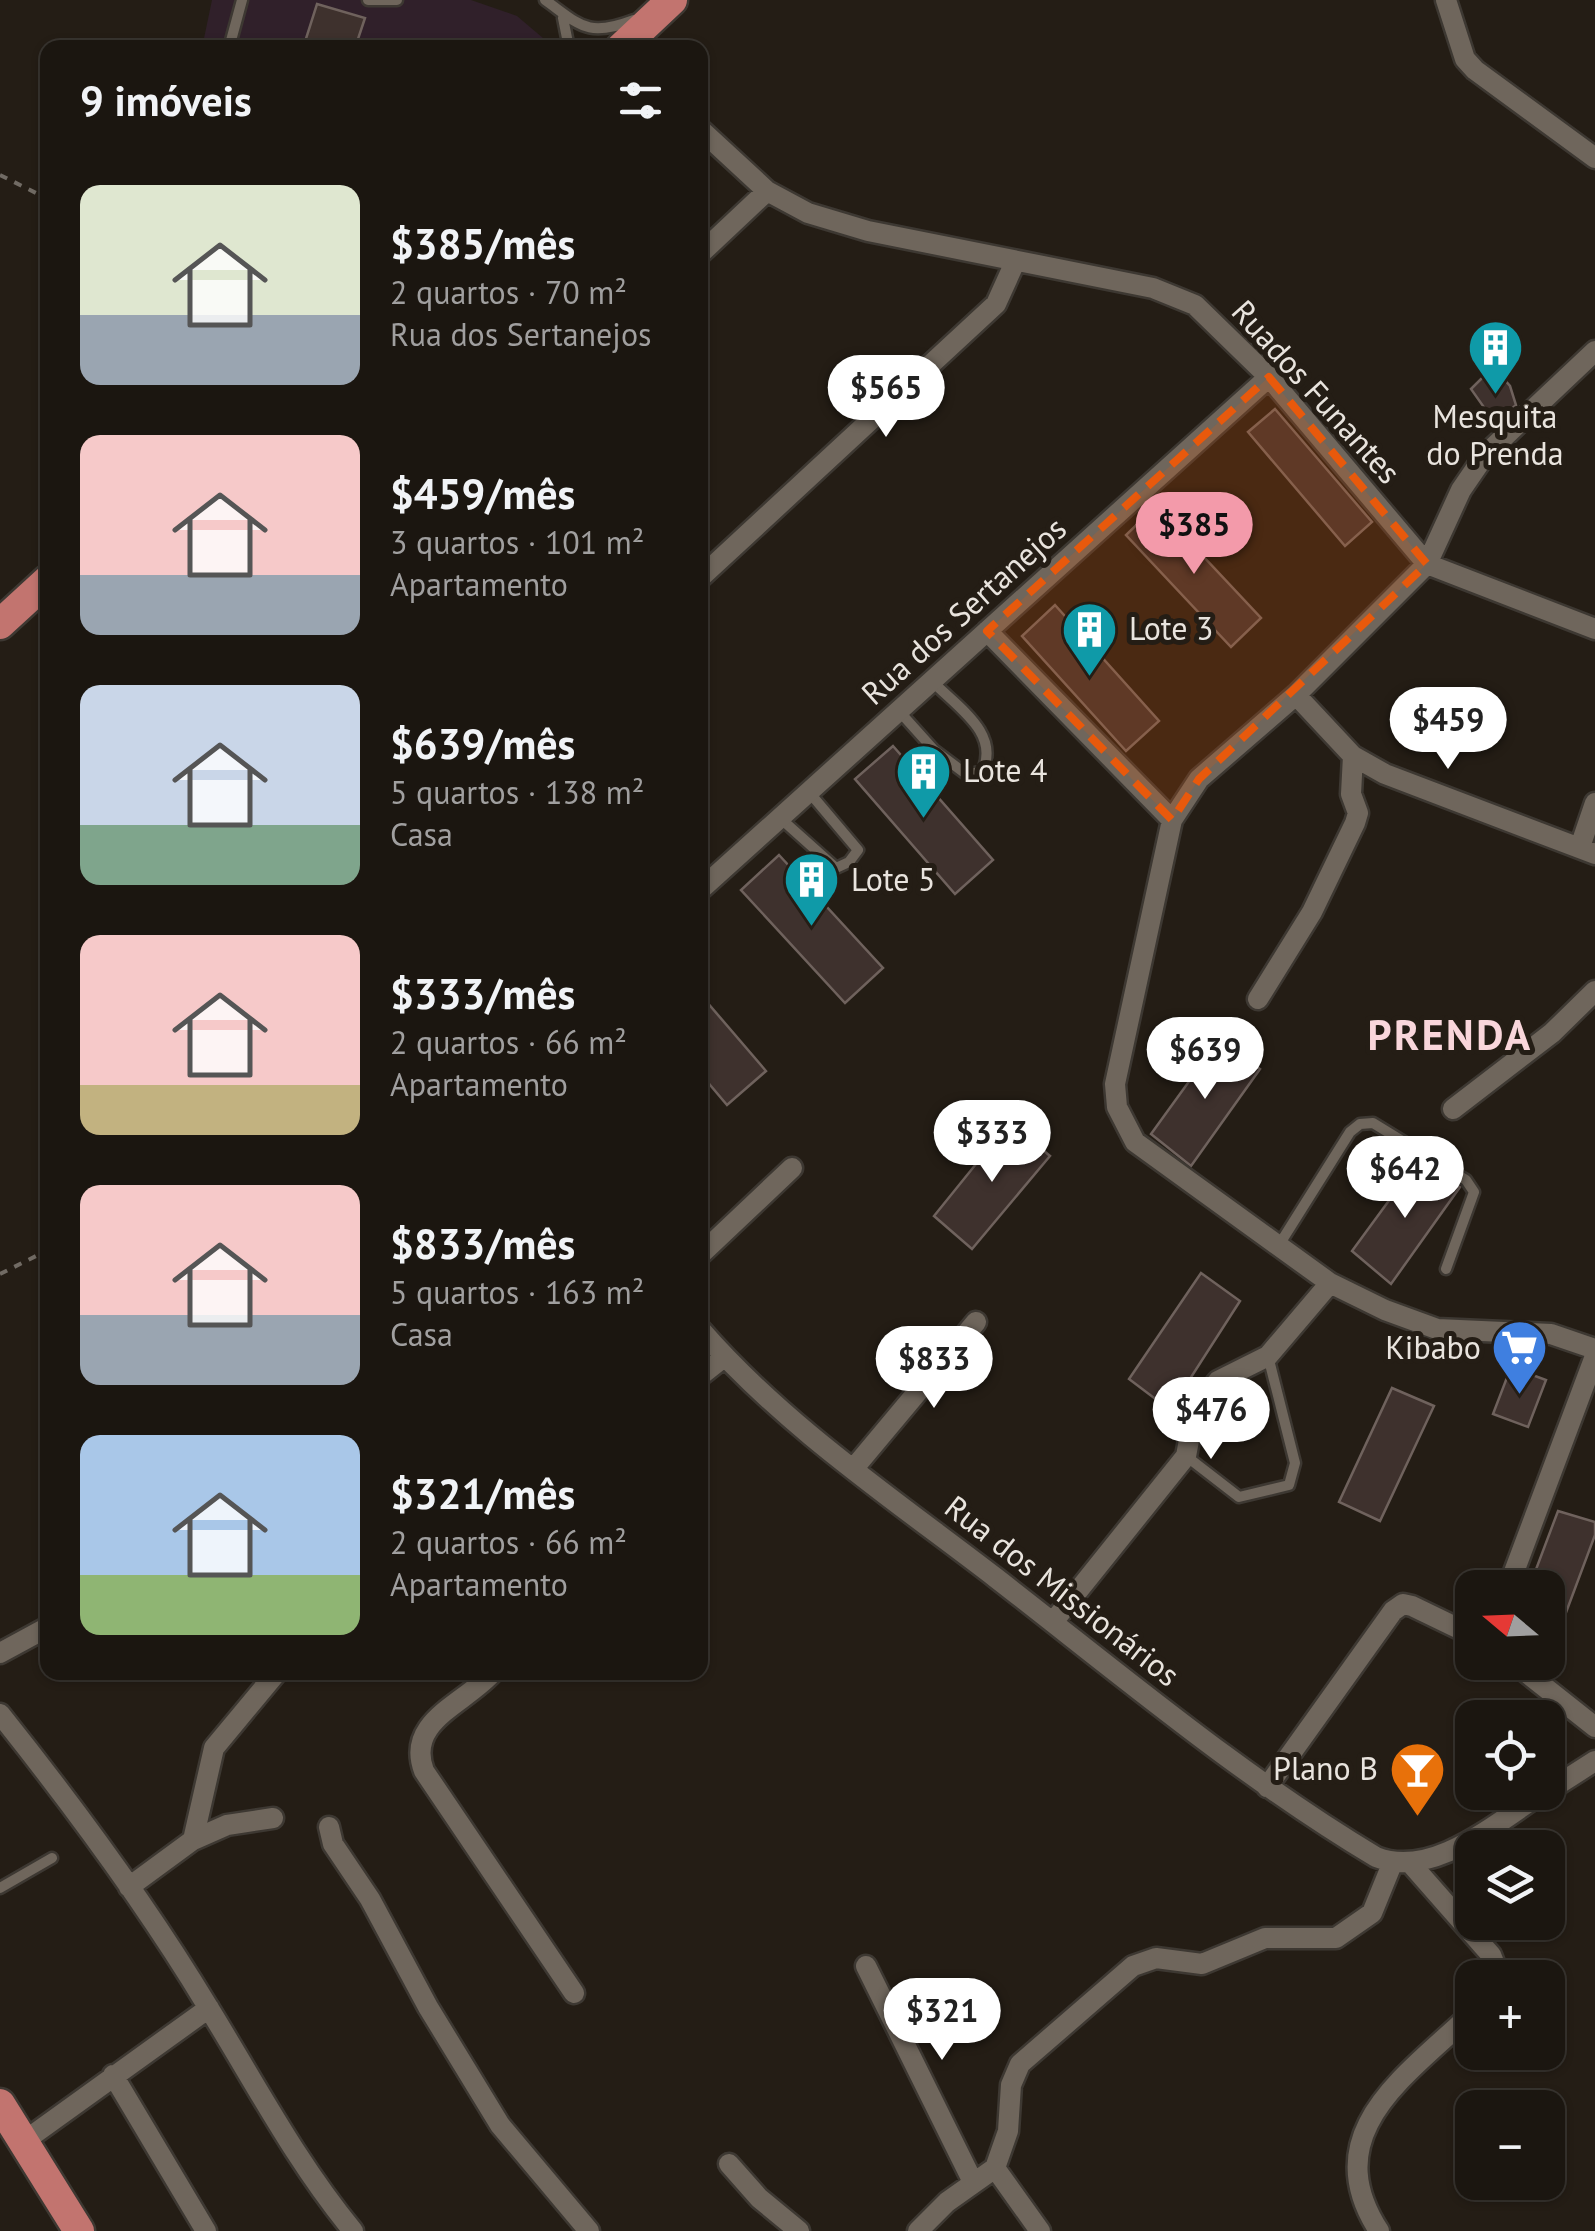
<!DOCTYPE html>
<html lang="pt">
<meta charset="utf-8">
<style>
:root{--surface:#1b1610;--page:#241f19;--text:#f1f3f6;--muted:#a09f9f;--line:#393530;--accent:#f39aaa}
body{margin:0;font-family:"PT Sans",sans-serif;background:var(--page);color:var(--text);height:100vh;display:flex;flex-direction:column;font-size:38px;white-space:nowrap}
*{box-sizing:border-box;margin:0}
p{font-size:32px;color:var(--muted)}
.icon{flex:none;width:55px;height:55px;fill:none;stroke:currentColor;stroke-width:2;stroke-linecap:round;stroke-linejoin:round}
.map{position:relative;flex:1;overflow:hidden}
.drawer{position:absolute;left:40px;top:40px;width:668px;height:1640px;display:flex;flex-direction:column;background:var(--surface);border-radius:20px;box-shadow:0 2px 8px #0004,0 0 0 2px var(--line)}
.drawer>*{flex:none}
.needle{width:65px;rotate:289deg}
.buttons{position:absolute;left:1455px;top:1570px;display:grid;gap:20px}
.buttons a{display:grid;place-items:center;width:110px;height:110px;border-radius:20px;background:var(--surface);box-shadow:0 2px 8px #0004,0 0 0 2px var(--line);font-size:50px}
.price{position:absolute;translate:-50% -85px;padding:0 22px;border-radius:35px;background:#fff;color:#222;font-size:32px;line-height:65px;filter:drop-shadow(0 2px 5px #0008)}
.price::after{content:'';position:absolute;left:50%;top:60px;width:30px;height:22px;margin-left:-15px;background:inherit;clip-path:polygon(0 0,100% 0,50% 100%)}
.price.selected{background:var(--accent);color:#111}
ul{padding:0;list-style:none}
li{display:flex;align-items:center;gap:30px;height:250px;padding:0 40px}
li span{display:grid;place-items:center;flex:none;width:280px;height:200px;border-radius:20px;color:#555}
li>.icon{margin-inline-start:auto}
span .icon{width:120px;height:120px;fill:#fffc;stroke-width:1}
li b{font-size:42px}
h2{display:flex;justify-content:space-between;align-items:center;height:120px;padding:0 40px;font-size:42px}
.map>svg:first-child{display:block}
</style>
<div class="map">
<svg width="1595" height="2231" viewBox="0 0 1595 2231">
<rect width="100%" height="100%" fill="#241d15"/>
<path fill="#30202a" d="M212,0H471L517,16L550,44L202,48Z"/>
<path fill="#3e312d" stroke="#6f625d" stroke-width="2.5" d="M317,4L365,18L355,48H303Z
M1493,367L1510,386L1516,405L1495,423L1471,389Z
M1275,409L1372,522L1345,546L1248,432Z
M1156,506L1261,618L1231,647L1126,535Z
M1055,605L1159,721L1126,751L1022,636Z
M893,746L993,860L955,894L855,779Z
M779,855L883,968L845,1003L741,890Z
M700,994L766,1071L727,1105L700,1073Z
M1219,1040L1260,1069L1191,1166L1151,1134Z
M1010,1122L1050,1156L972,1249L934,1216Z
M1418,1161L1460,1187L1391,1284L1352,1251Z
M1201,1273L1240,1301L1170,1410L1129,1379Z
M1511,1367L1546,1380L1528,1427L1493,1414Z
M1392,1388L1434,1406L1380,1521L1339,1502Z
M1558,1511L1595,1522V1535L1549,1658L1548,1588H1529Z"/>
<g fill="none" stroke-linecap="round" stroke-linejoin="round">
<defs>
<path id="lane" d="M368,0H397
M545,0C580,25 587,38 634,20
M563,18L569,48
M229,48L242,0
M899,711L934,750L966,774L982,772C1001,733 957,707 932,681
M780,818L836,868L849,862L858,850L809,792
M1279,1245L1350,1132L1360,1124L1373,1123L1466,1180L1474,1192L1446,1269
M1186,1456L1239,1497L1289,1485L1295,1463L1268,1356
M0,1888L52,1858"/>
<path id="street" d="M1446,0L1465,59L1475,70L1595,158
M700,129L767,191L808,213L868,231L1153,288L1195,305L1269,377L1427,564L1595,629
M700,254L767,191
M1595,351L1485,455L1461,490L1427,564L1296,695L1199,779L1172,820L1115,1084L1117,1107L1135,1142L1330,1283L1385,1310L1437,1329L1551,1334L1595,1349
M700,578L996,304L1015,262
M987,631L1172,820
M1296,695L1353,756L1385,774L1595,854
M1580,847L1595,803
M700,890L1269,377
M1258,999L1312,912L1355,823L1358,813L1351,794L1353,756
M1453,1109L1552,1033L1595,991
M700,1255L792,1168
M700,1329C783,1425 896,1501 996,1578C1120,1674 1242,1777 1376,1857C1433,1880 1498,1821 1544,1792
M700,1376L724,1357
M854,1468L976,1322
M1508,1588L1595,1356
M1053,1622L1186,1456L1195,1409L1218,1381L1268,1356L1330,1283
M0,1653L48,1627
M1513,1662L1595,1727
M493,1672C465,1704 405,1721 424,1771L574,1993
M0,1714C75,1808 146,1904 208,2007C255,2083 296,2162 353,2231
M1267,1787L1393,1611L1403,1604L1412,1606L1472,1635
M1548,1791L1595,1761
M329,1827L333,1844L370,1899L428,2007L500,2125L589,2231
M193,1840L227,1825L273,1818
M1412,1865L1491,1955L1500,1978
M129,1887L193,1840L214,1748L277,1672
M866,1966L973,2182
M113,2075L206,2231
M23,2142L209,2008
M729,2164L759,2198L799,2231
M995,2168L1040,2231
M918,2231L947,2202L995,2168L1008,2131L1011,2085L1020,2064L1133,1966L1156,1958L1202,1964L1265,1938H1336L1372,1913L1392,1864
M1379,2231C1315,2132 1408,2075 1472,2013"/>
<path id="primary" d="M621,48L672,0
M0,624L48,580
M0,2104L79,2231"/>
</defs>
<use href="#lane" stroke="#3d3832" stroke-width="15"/>
<use href="#street" stroke="#3d3832" stroke-width="25"/>
<use href="#primary" stroke="#3d3832" stroke-width="35"/>
<path stroke="#716b64" stroke-width="4" stroke-dasharray="8 8" stroke-linecap="butt" d="M0,175L48,199
M0,1274L48,1250"/>
<use href="#lane" stroke="#6f665c" stroke-width="10"/>
<use href="#street" stroke="#6f665c" stroke-width="20"/>
<use href="#primary" stroke="#c2746f" stroke-width="30"/>
</g>
<path fill="#e8590c" fill-opacity="0.2" stroke="#e8590c" stroke-width="8" stroke-dasharray="20 12" stroke-linejoin="round" d="M1269,377L1427,564L1199,779L1172,820L987,631Z"/>
<defs>
<symbol id="building-pin" viewBox="-11 -11 22 30"><path d="M0 17L-7.5 6A9.5 9.5 0 1 1 7.5 6Z" fill="#0f9aa8" stroke="#241d15"/><path d="M-4-6H4V6H1V3H-1V6H-4ZM-2.5-4.3h1.7v1.8h-1.7ZM.8-4.3h1.7v1.8H.8ZM-2.5-1h1.7V.8h-1.7ZM.8-1h1.7V.8H.8Z" fill="#fff"/></symbol>
<symbol id="supermarket-pin" viewBox="-11 -11 22 30"><path d="M0 17L-7.5 6A9.5 9.5 0 1 1 7.5 6Z" fill="#3f7fe0" stroke="#241d15"/><path d="M-6-5.5h2.5l.6 2H6L4.5 2H-2.5L-4.4-4H-6ZM-1.5 3.2a1.3 1.3 0 1 0 .1 0ZM3 3.2a1.3 1.3 0 1 0 .1 0Z" fill="#fff"/></symbol>
<symbol id="bar-pin" viewBox="-11 -11 22 30"><path d="M0 17L-7.5 6A9.5 9.5 0 1 1 7.5 6Z" fill="#e8710a" stroke="#241d15"/><path d="M-6-5H6L.8 .8V4.5H3.5V6h-7V4.5H-.8V.8Z" fill="#fff"/></symbol>
</defs>
<g fill-rule="evenodd">
<use href="#building-pin" x="1464" y="316" width="63" height="86"/>
<use href="#building-pin" x="1058" y="598" width="63" height="86"/>
<use href="#building-pin" x="892" y="740" width="63" height="86"/>
<use href="#building-pin" x="780" y="848" width="63" height="86"/>
<use href="#supermarket-pin" x="1488" y="1316" width="63" height="86"/>
<use href="#bar-pin" x="1386" y="1738" width="63" height="86"/>
</g>
<g text-anchor="middle" stroke-width="10" stroke-linejoin="round" paint-order="stroke">
<g font-size="32" fill="#e9e4de" stroke="#241d15">
<text transform="translate(1316 392) rotate(48)" y="11">Ruados Funantes</text>
<text transform="translate(964 611) rotate(-42)" y="11">Rua dos Sertanejos</text>
<text transform="translate(1062 1591) rotate(38)" y="11">Rua dos Missionários</text>
</g>
<g font-size="32" fill="#e9e4de" stroke="#241d15" text-anchor="start">
<text x="1495" y="428" text-anchor="middle">Mesquita<tspan x="1495" dy="37">do Prenda</tspan></text>
<text x="1129" y="640">Lote 3</text>
<text x="963" y="782">Lote 4</text>
<text x="851" y="891">Lote 5</text>
<text x="1481" y="1359" text-anchor="end">Kibabo</text>
<text x="1378" y="1780" text-anchor="end">Plano B</text>
</g>
<g font-size="42" font-weight="bold" letter-spacing="2.5" fill="#f9d6db" stroke="#241d15">
<text x="1450" y="1050">PRENDA</text>
</g>
</g>
</svg>
<div class="buttons">
<a><svg class="needle" viewBox="-14 -14 28 28"><path d="M0-13l5 13h-10z" fill="#e53935"/><path d="M0 13l5-13h-10z" fill="#a09f9f"/></svg></a>
<a><svg class="icon" aria-label="locate" viewBox="0 0 24 24"><circle cx="12" cy="12" r="6"/><path d="M12 2v4M12 18v4M2 12h4M18 12h4"/></svg></a>
<a><svg class="icon" aria-label="layers" viewBox="0 0 24 24"><path d="M12 4l9 5-9 5-9-5zM3 14l9 5 9-5"/></svg></a>
<a>+</a>
<a>−</a>
</div>
<b class="price" style="left:886px;top:440px">$565</b>
<b class="price selected" style="left:1194px;top:577px">$385</b>
<b class="price" style="left:1448px;top:772px">$459</b>
<b class="price" style="left:1205px;top:1102px">$639</b>
<b class="price" style="left:992px;top:1185px">$333</b>
<b class="price" style="left:1405px;top:1221px">$642</b>
<b class="price" style="left:934px;top:1411px">$833</b>
<b class="price" style="left:1211px;top:1462px">$476</b>
<b class="price" style="left:942px;top:2063px">$321</b>
<section class="drawer">
<h2>9 imóveis<svg class="icon" aria-label="filters" viewBox="0 0 24 24"><path d="M4 7h16M4 17h16"/><circle cx="9" cy="7" r="2"/><circle cx="15" cy="17" r="2"/></svg></h2>
<ul>
<li><span style="background:linear-gradient(#dfe7d0 65%,#9aa5b1 0)"><svg class="icon" aria-label="home" viewBox="0 0 24 24"><path d="M3 11l9-7 9 7M6 9v11h12V9"/></svg></span><div><b>$385/mês</b><p>2 quartos · 70 m²</p><p>Rua dos Sertanejos</p></div></li>
<li><span style="background:linear-gradient(#f6c9c9 70%,#9aa5b1 0)"><svg class="icon" aria-label="home" viewBox="0 0 24 24"><path d="M3 11l9-7 9 7M6 9v11h12V9"/></svg></span><div><b>$459/mês</b><p>3 quartos · 101 m²</p><p>Apartamento</p></div></li>
<li><span style="background:linear-gradient(#c9d6e8 70%,#7fa58c 0)"><svg class="icon" aria-label="home" viewBox="0 0 24 24"><path d="M3 11l9-7 9 7M6 9v11h12V9"/></svg></span><div><b>$639/mês</b><p>5 quartos · 138 m²</p><p>Casa</p></div></li>
<li><span style="background:linear-gradient(#f6c9c9 75%,#c2b280 0)"><svg class="icon" aria-label="home" viewBox="0 0 24 24"><path d="M3 11l9-7 9 7M6 9v11h12V9"/></svg></span><div><b>$333/mês</b><p>2 quartos · 66 m²</p><p>Apartamento</p></div></li>
<li><span style="background:linear-gradient(#f6c9c9 65%,#9aa5b1 0)"><svg class="icon" aria-label="home" viewBox="0 0 24 24"><path d="M3 11l9-7 9 7M6 9v11h12V9"/></svg></span><div><b>$833/mês</b><p>5 quartos · 163 m²</p><p>Casa</p></div></li>
<li><span style="background:linear-gradient(#a9c7e8 70%,#8fb573 0)"><svg class="icon" aria-label="home" viewBox="0 0 24 24"><path d="M3 11l9-7 9 7M6 9v11h12V9"/></svg></span><div><b>$321/mês</b><p>2 quartos · 66 m²</p><p>Apartamento</p></div></li>
</ul>
</section>
</div>
